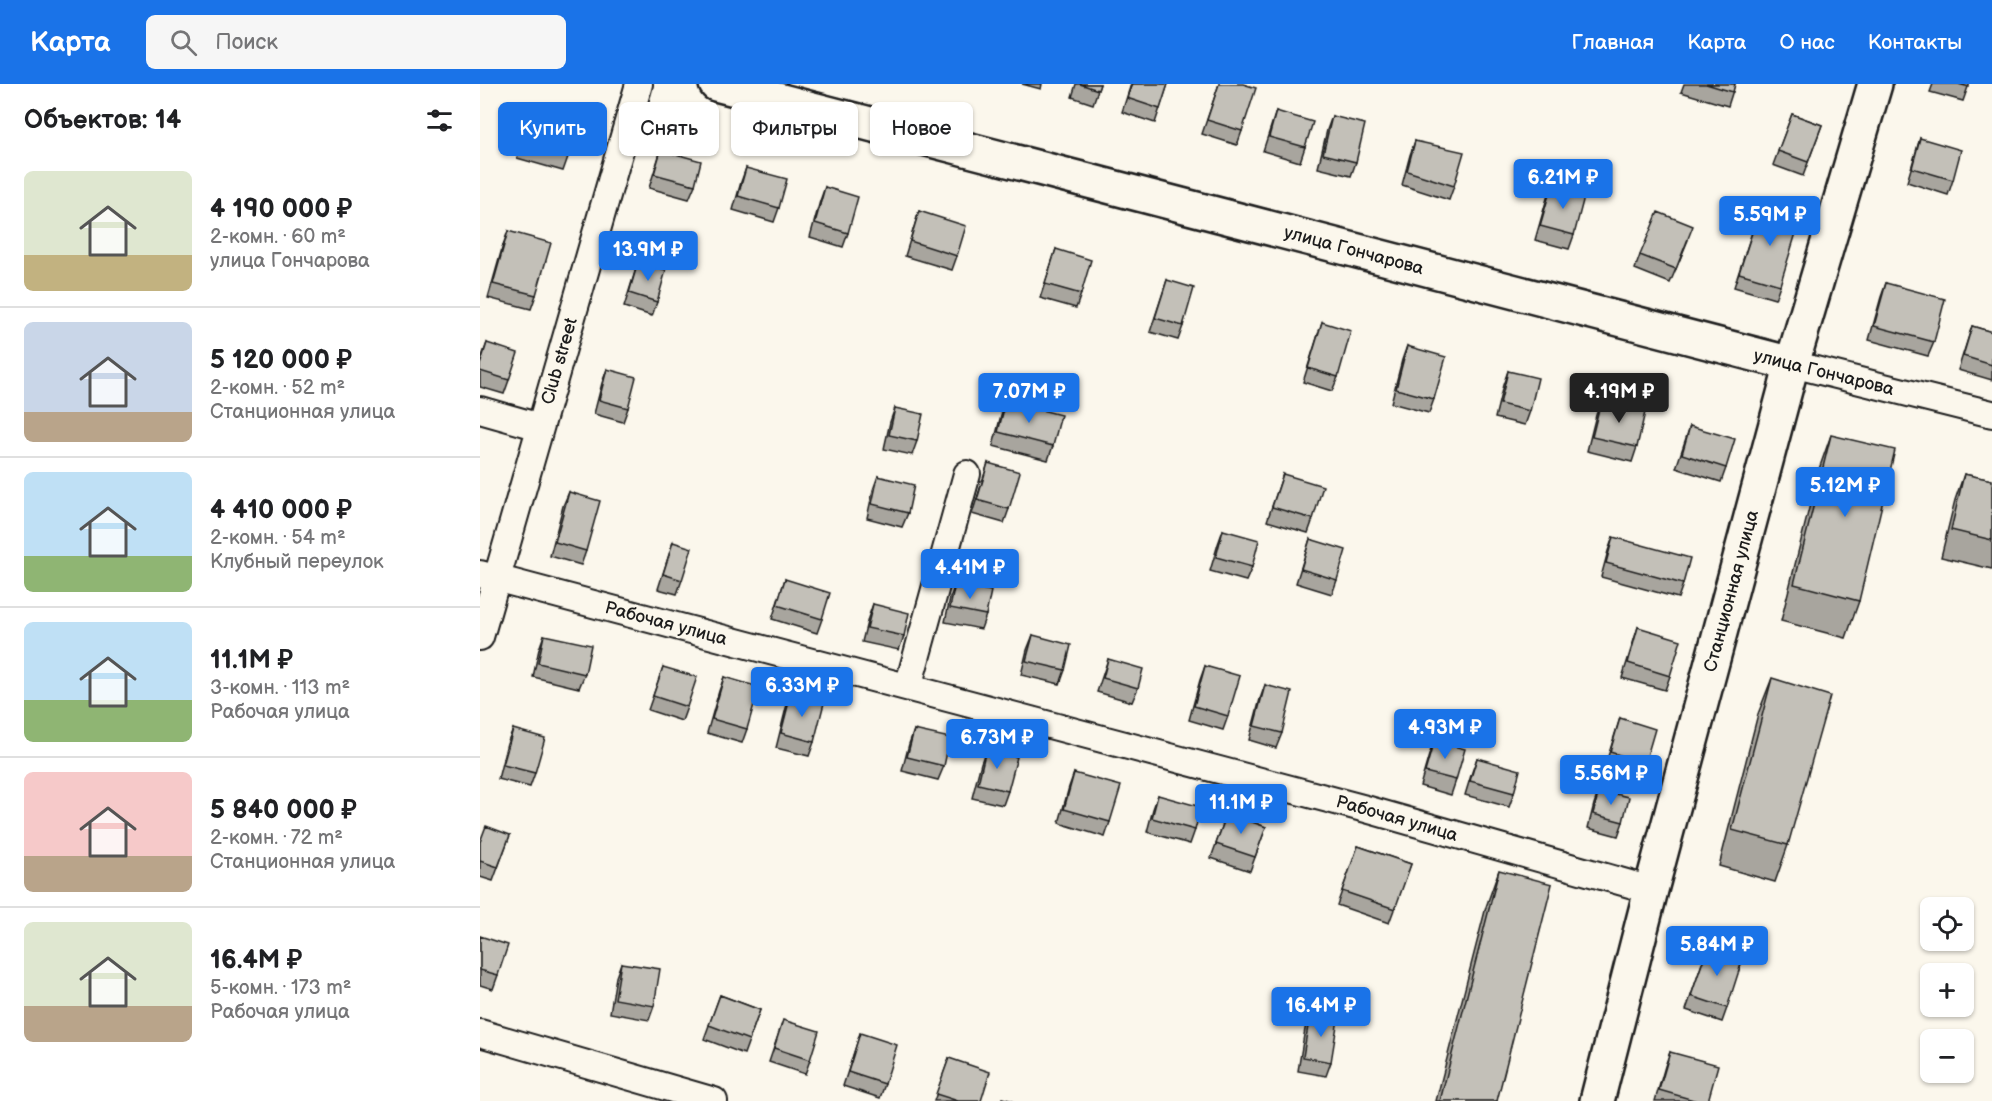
<!DOCTYPE html>
<html lang="ru">
<meta charset="utf-8">
<style>
:root{--surface:#fff;--page:#f6f6f6;--text:#202124;--muted:#757577;--line:#e0e0e0;--accent:#1a73e8}
body{margin:0;font-family:"Balsamiq Sans",sans-serif;background:var(--page);color:var(--text);height:100vh;display:flex;flex-direction:column;font-size:22px;white-space:nowrap}
*{box-sizing:border-box;margin:0}
p{font-size:20px;color:var(--muted)}
.icon{flex:none;width:33px;height:33px;fill:none;stroke:currentColor;stroke-width:2;stroke-linecap:round;stroke-linejoin:round}
.map{position:relative;flex:1;overflow:hidden}
.panel{display:flex;flex-direction:column;background:var(--surface);width:480px}
.panel>*{flex:none}
.top-card{position:absolute;left:18px;top:18px;width:570px;height:54px;display:flex;gap:12px}
.tools{position:absolute;left:1440px;top:813px;display:grid;gap:12px}
.tools a{display:grid;place-items:center;width:54px;height:54px;border-radius:9px;background:var(--surface);box-shadow:0 2px 4px #0004;font-size:30px}
.price{position:absolute;translate:-50% -51px;padding:0 14px;border-radius:6px;background:var(--accent);color:#fff;font-size:20px;line-height:39px;filter:drop-shadow(0 2px 3px #0008)}
.price::after{content:'';position:absolute;left:50%;top:36px;width:18px;height:14px;margin-left:-9px;background:inherit;clip-path:polygon(0 0,100% 0,50% 100%)}
.price.on{background:#222;color:#fff}
ul{padding:0;list-style:none}
li{display:flex;align-items:center;gap:18px;height:150px;padding:0 24px}
li+li{border-top:2px solid var(--line)}
li span{display:grid;place-items:center;flex:none;width:168px;height:120px;border-radius:9px;color:#555}
li>.icon{margin-inline-start:auto}
span .icon{width:72px;height:72px;fill:#fffc;stroke-width:1}
li b{font-size:26px}
h2{display:flex;justify-content:space-between;align-items:center;height:72px;padding:0 24px;font-size:26px}
.tag{padding:0 21px;border-radius:9px;background:var(--surface);box-shadow:0 2px 4px #0004;font-size:21px;line-height:54px}
.tag.on{background:var(--accent);color:#fff}
header{display:flex;align-items:center;gap:36px;box-sizing:border-box;height:84px;padding:0 30px;background:var(--accent);color:#fff}
header strong{font-size:28px}
nav{display:flex;gap:33px;margin-inline-start:auto;font-size:21px}
.search{width:420px;height:54px;background:var(--page);display:flex;align-items:center;gap:15px;box-sizing:border-box;padding:0 21px;border-radius:9px;color:var(--muted);font-size:22px}
main{display:flex;flex:1;min-height:0}
.map>svg:first-child{display:block}
</style>
<header>
<strong>Карта</strong>
<div class="search"><svg class="icon" aria-label="search" viewBox="0 0 24 24"><circle cx="10" cy="10" r="6"/><path d="M15 15l6 6"/></svg>Поиск</div>
<nav><a>Главная</a><a>Карта</a><a>О нас</a><a>Контакты</a></nav>
</header>
<main>
<section class="panel">
<h2>Объектов: 14<svg class="icon" aria-label="filters" viewBox="0 0 24 24"><path d="M4 7h16M4 17h16"/><circle cx="9" cy="7" r="2"/><circle cx="15" cy="17" r="2"/></svg></h2>
<ul>
<li><span style="background:linear-gradient(#dfe7d0 70%,#c2b280 0)"><svg class="icon" aria-label="home" viewBox="0 0 24 24"><path d="M3 11l9-7 9 7M6 9v11h12V9"/></svg></span><div><b>4 190 000 ₽</b><p>2-комн. · 60 m²</p><p>улица Гончарова</p></div></li>
<li><span style="background:linear-gradient(#c9d6e8 75%,#b9a48a 0)"><svg class="icon" aria-label="home" viewBox="0 0 24 24"><path d="M3 11l9-7 9 7M6 9v11h12V9"/></svg></span><div><b>5 120 000 ₽</b><p>2-комн. · 52 m²</p><p>Станционная улица</p></div></li>
<li><span style="background:linear-gradient(#bfe0f5 70%,#8fb573 0)"><svg class="icon" aria-label="home" viewBox="0 0 24 24"><path d="M3 11l9-7 9 7M6 9v11h12V9"/></svg></span><div><b>4 410 000 ₽</b><p>2-комн. · 54 m²</p><p>Клубный переулок</p></div></li>
<li><span style="background:linear-gradient(#bfe0f5 65%,#8fb573 0)"><svg class="icon" aria-label="home" viewBox="0 0 24 24"><path d="M3 11l9-7 9 7M6 9v11h12V9"/></svg></span><div><b>11.1M ₽</b><p>3-комн. · 113 m²</p><p>Рабочая улица</p></div></li>
<li><span style="background:linear-gradient(#f6c9c9 70%,#b9a48a 0)"><svg class="icon" aria-label="home" viewBox="0 0 24 24"><path d="M3 11l9-7 9 7M6 9v11h12V9"/></svg></span><div><b>5 840 000 ₽</b><p>2-комн. · 72 m²</p><p>Станционная улица</p></div></li>
<li><span style="background:linear-gradient(#dfe7d0 70%,#b9a48a 0)"><svg class="icon" aria-label="home" viewBox="0 0 24 24"><path d="M3 11l9-7 9 7M6 9v11h12V9"/></svg></span><div><b>16.4M ₽</b><p>5-комн. · 173 m²</p><p>Рабочая улица</p></div></li>
</ul>
</section>
<div class="map">
<svg width="1512" height="1017" viewBox="0 0 1512 1017">
<rect width="100%" height="100%" fill="#fbf7ec"/>
<filter id="ink" filterUnits="userSpaceOnUse"><feTurbulence type="fractalNoise" baseFrequency=".0167" numOctaves="2"/><feDisplacementMap in="SourceGraphic" scale="12" xChannelSelector="R" yChannelSelector="G"/><feConvolveMatrix kernelMatrix="1 2 1 2 8 2 1 2 1" color-interpolation-filters="sRGB"/></filter>
<g filter="url(#ink)">
<g fill="none" stroke-linecap="round" stroke-linejoin="round">
<defs>
<path id="street" d="M1312,280L1512,330
M0,326L60,343
M0,490L886,725L1171,806
M0,553L159,0
M428,603L487,390
M0,949L234,1017"/>
<path id="secondary" d="M236,0L1312,280
M1117,1017L1171,806L1312,280L1395,0"/>
</defs>
<use href="#street" stroke="#1c1c1c" stroke-width="30"/>
<use href="#secondary" stroke="#1c1c1c" stroke-width="38"/>
<use href="#street" stroke="#fbf7ec" stroke-width="26"/>
<use href="#secondary" stroke="#fbf7ec" stroke-width="33"/>
</g>
<path fill="#a8a59e" stroke="#1c1c1c" stroke-width="1.5" d="M542,0H562L561,5Z
M596,0H620L613,20L592,13Z
M651,0H688L675,39L642,28Z
M739,0L762,47L757,61L722,50Z
M1204,0H1255L1248,22L1201,8Z
M1453,0H1489L1483,17L1450,8Z
M796,27L825,63L820,78L783,67Z
M1312,30L1342,41L1323,92L1293,81Z
M50,32L88,73L83,87L37,74Z
M852,32L876,78L871,92L838,84L847,46Z
M1440,54L1473,96L1468,111L1427,98Z
M935,57L974,102L969,116L922,101L930,71Z
M181,66L215,101L209,115L169,104Z
M266,84L299,124L294,138L253,126L261,98Z
M1072,100L1094,151L1089,165L1055,156L1067,114Z
M345,103L368,149L363,163L330,153L340,117Z
M1280,124L1300,201L1295,215L1254,203Z
M439,127L477,172L472,186L425,172Z
M28,147L56,211L51,225L8,214L23,161Z
M1208,156L1190,199L1155,185L1160,171Z
M576,165L601,210L596,224L560,214Z
M158,178L177,218L172,232L144,223Z
M687,196L703,242L698,256L670,248Z
M1406,199L1454,258L1448,272L1389,256L1401,213Z
M842,238L858,293L852,307L823,298Z
M1492,242L1512,248V296L1478,286Z
M7,259L29,296L24,310L0,303V278Z
M927,262L954,315L949,329L911,319L922,276Z
M127,285L148,324L143,338L114,330L122,299Z
M1028,287L1050,327L1045,341L1015,334L1023,301Z
M526,317L573,362L568,376L513,362L521,331Z
M1121,317L1157,363L1152,378L1107,367L1116,331Z
M415,324L437,357L432,371L404,365L410,338Z
M1210,342L1246,384L1241,398L1196,384Z
M1351,351L1379,517L1366,554L1301,537L1338,388Z
M508,379L529,425L524,439L492,430Z
M803,390L833,435L828,449L787,437Z
M1484,390L1512,396V485L1461,473L1475,416Z
M398,392L428,429L422,443L387,434L393,406Z
M89,408L106,467L101,481L70,472L83,422Z
M743,446L772,483L766,497L730,487L738,460Z
M1133,453L1203,500L1198,514L1121,493L1128,467Z
M830,455L857,496L852,510L816,499Z
M193,458L202,496L197,510L178,505Z
M305,495L342,535L337,549L292,535Z
M475,500L506,531L501,545L465,538L470,514Z
M393,520L424,552L419,566L382,558L388,534Z
M1158,543L1190,592L1185,606L1142,594Z
M64,551L105,590L99,604L53,593L59,565Z
M553,551L585,586L580,600L541,591L547,566Z
M628,575L658,604L652,618L617,608Z
M725,582L748,632L743,646L709,636L720,596Z
M183,583L207,623L202,637L168,626Z
M244,593L267,645L262,659L227,649L239,607Z
M1292,594L1308,761L1295,798L1239,782L1278,630Z
M785,601L802,649L796,664L769,656L780,615Z
M311,610L334,658L329,672L296,664L306,624Z
M1140,634L1165,679L1159,693L1125,682Z
M33,645L55,689L50,703L18,695L27,659Z
M434,646L464,682L458,696L422,687L429,660Z
M954,657L976,696L971,711L940,702L949,671Z
M506,665L528,707L523,721L492,714L501,679Z
M997,674L1034,709L1029,723L985,711L992,688Z
M594,689L630,738L625,753L579,739L589,703Z
M1119,706L1143,738L1138,752L1108,744L1114,720Z
M678,711L715,746L710,760L667,748L673,725Z
M747,729L786,743L770,787L731,774Z
M30,751L13,797L0,793V758Z
M878,762L931,780L909,839L857,821Z
M1019,786L1017,1017H956L1006,823Z
M0,852L18,891L13,905L0,901Z
M1228,862L1247,924L1242,938L1206,926Z
M141,879L174,922L169,936L130,929L136,893Z
M240,911L280,926L264,970L224,955Z
M830,930L851,978L846,992L818,987L825,945Z
M303,937L330,976L325,990L289,978Z
M380,950L405,1000L400,1014L363,1002Z
M1190,968L1228,1017H1175L1185,982Z
M469,974L501,1017H454Z"/>
<path fill="#c3c0b8" stroke="#1c1c1c" stroke-width="1.5" d="M600,0H620L618,6Z
M652,0H688L680,25L647,14Z
M739,0H763L776,4L762,47L727,36Z
M1226,0H1255L1253,8Z
M1478,0H1489V3Z
M796,27L833,38L825,63L789,53Z
M1312,30L1342,41L1328,78L1298,67Z
M50,32L96,45L88,73L42,60Z
M852,32L885,40L876,78L843,70Z
M1440,54L1481,66L1473,96L1432,84Z
M935,57L984,68L974,102L927,87Z
M181,66L221,77L215,101L174,90Z
M266,84L307,95L299,124L258,112Z
M1072,100L1105,109L1094,151L1060,142Z
M345,103L378,113L368,149L335,139Z
M1280,124L1320,136L1300,201L1259,189Z
M439,127L486,142L477,172L430,157Z
M1178,128L1213,142L1196,185L1160,171Z
M28,147L71,159L56,211L13,200Z
M576,165L611,176L601,210L565,200Z
M158,178L186,186L177,218L149,209Z
M687,196L714,204L703,242L675,234Z
M1406,199L1465,215L1454,258L1394,242Z
M842,238L871,247L858,293L828,284Z
M1492,242L1512,248V281L1483,272Z
M7,259L38,269L29,296L0,287V281Z
M927,262L966,273L954,315L916,305Z
M127,285L156,293L148,324L119,316Z
M1028,287L1058,294L1050,327L1020,320Z
M526,317L581,331L573,362L518,348Z
M1121,317L1165,328L1157,363L1112,353Z
M415,324L443,330L437,357L409,351Z
M1210,342L1255,355L1246,384L1202,370Z
M1351,351L1415,366L1379,517L1314,500Z
M508,379L540,388L529,425L497,416Z
M803,390L843,402L833,435L792,423Z
M1484,390L1512,396V456L1471,446Z
M398,392L434,401L428,429L392,420Z
M89,408L120,417L106,467L75,458Z
M743,446L779,456L772,483L736,473Z
M1133,453L1210,474L1203,500L1126,479Z
M830,455L866,466L857,496L821,485Z
M193,458L212,464L202,496L183,490Z
M305,495L350,509L342,535L297,521Z
M475,500L511,507L506,531L470,524Z
M393,520L429,529L424,552L387,544Z
M1158,543L1201,556L1190,592L1148,579Z
M64,551L111,561L105,590L58,579Z
M553,551L591,561L585,586L546,577Z
M628,575L663,585L658,604L623,594Z
M725,582L760,592L748,632L714,622Z
M183,583L217,593L207,623L173,612Z
M244,593L279,603L267,645L232,635Z
M1292,594L1350,612L1308,761L1252,746Z
M785,601L812,608L802,649L774,642Z
M311,610L344,619L334,658L301,649Z
M1140,634L1175,645L1165,679L1130,668Z
M33,645L65,654L55,689L23,681Z
M434,646L470,654L464,682L427,673Z
M954,657L985,665L976,696L945,688Z
M506,665L537,673L528,707L498,700Z
M997,674L1040,686L1034,709L990,697Z
M594,689L641,702L630,738L584,725Z
M1119,706L1149,713L1143,738L1113,730Z
M678,711L721,723L715,746L672,734Z
M747,729L786,743L775,773L736,760Z
M6,742L30,751L18,783L0,777V758Z
M878,762L931,780L915,825L862,807Z
M1019,786L1072,800L1017,1017H960Z
M0,852L28,861L18,891L0,886Z
M1228,862L1263,874L1247,924L1211,912Z
M141,879L180,885L174,922L135,915Z
M240,911L280,926L269,956L229,941Z
M830,930L858,935L851,978L823,973Z
M303,936L339,947L330,976L294,964Z
M380,949L417,961L405,1000L368,988Z
M1190,968L1238,981L1228,1017H1217L1179,1006Z
M469,974L510,988L501,1017H478L456,1010Z
M522,1014L533,1017H521Z"/>
</g>
<g text-anchor="middle" stroke-width="4.5" stroke-linejoin="round" paint-order="stroke">
<g font-size="18" fill="#1c1c1c" stroke="#fbf7ec">
<text transform="translate(874 166) rotate(15)" y="6">улица Гончарова</text>
<text transform="translate(79 277) rotate(-74)" y="6">Club street</text>
<text transform="translate(1344 288) rotate(14)" y="6">улица Гончарова</text>
<text transform="translate(1251 507) rotate(-75)" y="6">Станционная улица</text>
<text transform="translate(186 539) rotate(15)" y="6">Рабочая улица</text>
<text transform="translate(917 734) rotate(16)" y="6">Рабочая улица</text>
</g>
</g>
</svg>
<div class="tools">
<a><svg class="icon" aria-label="locate" viewBox="0 0 24 24"><circle cx="12" cy="12" r="6"/><path d="M12 2v4M12 18v4M2 12h4M18 12h4"/></svg></a>
<a>+</a>
<a>−</a>
</div>
<b class="price" style="left:1083px;top:126px">6.21M ₽</b>
<b class="price" style="left:1290px;top:163px">5.59M ₽</b>
<b class="price" style="left:168px;top:198px">13.9M ₽</b>
<b class="price" style="left:549px;top:340px">7.07M ₽</b>
<b class="price on" style="left:1139px;top:340px">4.19M ₽</b>
<b class="price" style="left:1365px;top:434px">5.12M ₽</b>
<b class="price" style="left:490px;top:516px">4.41M ₽</b>
<b class="price" style="left:322px;top:634px">6.33M ₽</b>
<b class="price" style="left:965px;top:676px">4.93M ₽</b>
<b class="price" style="left:517px;top:686px">6.73M ₽</b>
<b class="price" style="left:1131px;top:722px">5.56M ₽</b>
<b class="price" style="left:761px;top:751px">11.1M ₽</b>
<b class="price" style="left:1237px;top:893px">5.84M ₽</b>
<b class="price" style="left:841px;top:954px">16.4M ₽</b>
<div class="top-card">
<a class="tag on">Купить</a>
<a class="tag">Снять</a>
<a class="tag">Фильтры</a>
<a class="tag">Новое</a>
</div>
</div>
</main>
